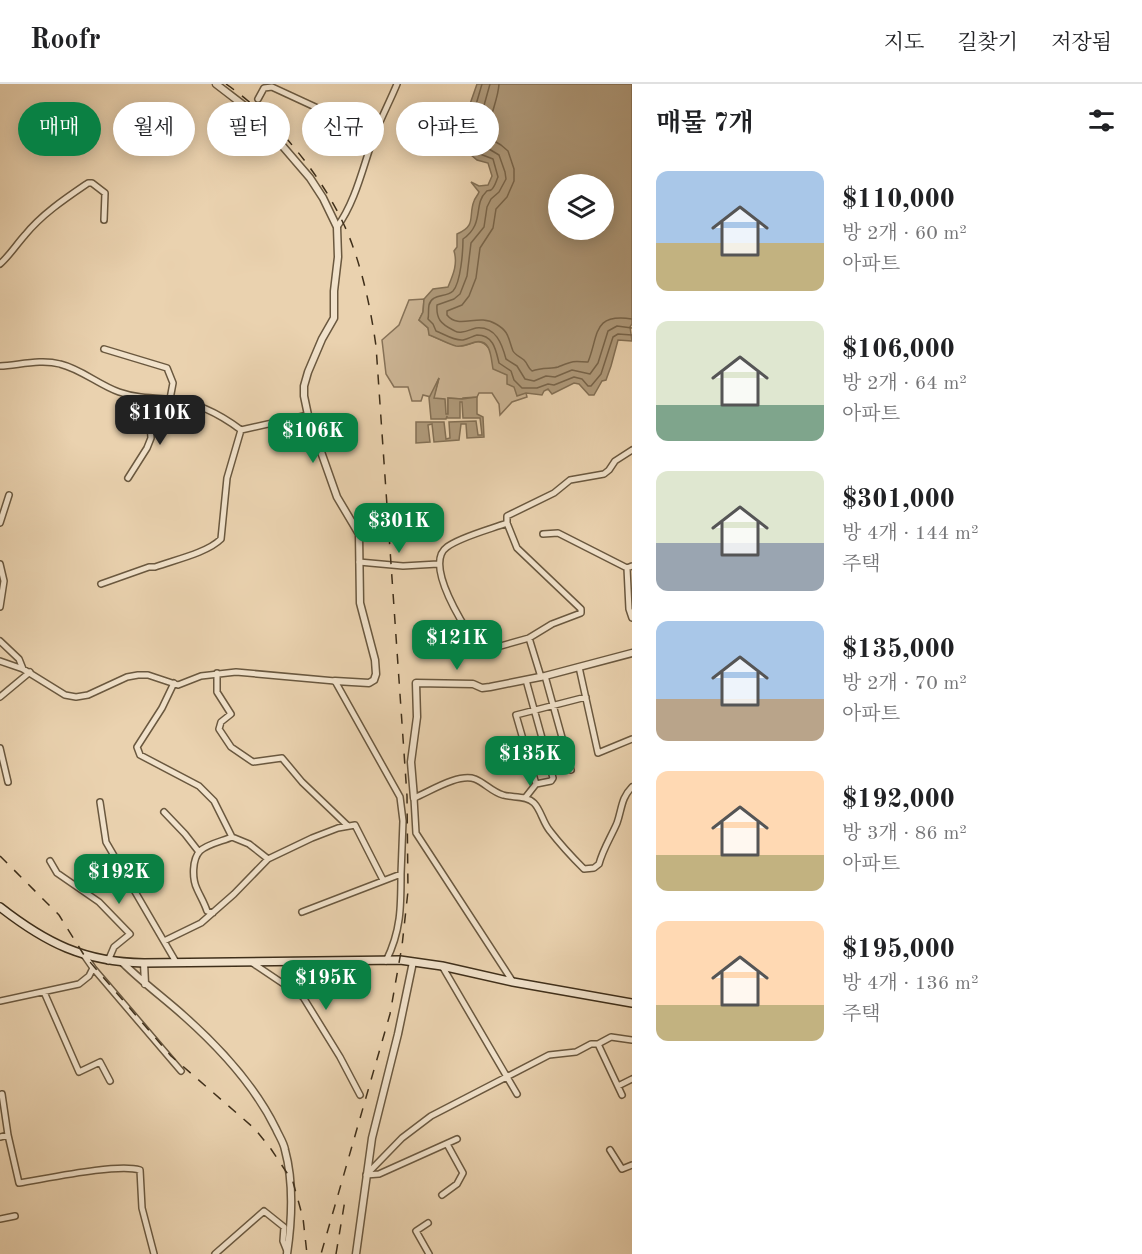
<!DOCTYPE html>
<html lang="ko">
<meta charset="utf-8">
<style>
:root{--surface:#fff;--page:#f2f2f2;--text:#202124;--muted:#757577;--line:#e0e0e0;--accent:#0b8043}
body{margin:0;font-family:"Old Standard TT","Noto Serif KR",serif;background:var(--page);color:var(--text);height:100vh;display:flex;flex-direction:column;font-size:22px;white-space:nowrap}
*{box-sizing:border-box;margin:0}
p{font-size:20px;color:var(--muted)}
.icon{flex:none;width:33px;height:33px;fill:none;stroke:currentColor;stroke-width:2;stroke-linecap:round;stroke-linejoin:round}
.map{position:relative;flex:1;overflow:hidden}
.drawer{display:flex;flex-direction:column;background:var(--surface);width:510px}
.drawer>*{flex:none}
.hud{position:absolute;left:18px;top:18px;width:524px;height:54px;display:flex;gap:12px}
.tools{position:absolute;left:548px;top:90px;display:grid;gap:12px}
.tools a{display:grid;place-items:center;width:66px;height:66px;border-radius:50%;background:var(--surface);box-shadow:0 3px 15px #0003;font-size:30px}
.price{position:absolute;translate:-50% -51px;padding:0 14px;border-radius:12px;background:var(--accent);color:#fff;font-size:20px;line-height:39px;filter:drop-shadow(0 2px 3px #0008)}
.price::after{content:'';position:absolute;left:50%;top:36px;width:18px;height:14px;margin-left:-9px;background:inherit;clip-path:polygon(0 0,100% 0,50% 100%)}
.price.on{background:#222;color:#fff}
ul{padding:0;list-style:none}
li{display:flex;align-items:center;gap:18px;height:150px;padding:0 24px}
li span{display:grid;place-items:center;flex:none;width:168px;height:120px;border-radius:12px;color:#555}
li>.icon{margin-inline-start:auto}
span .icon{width:72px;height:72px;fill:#fffc;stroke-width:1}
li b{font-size:26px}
h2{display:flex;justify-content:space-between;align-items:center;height:72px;padding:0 24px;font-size:26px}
.pill{padding:0 21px;border-radius:27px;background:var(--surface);box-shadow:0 3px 15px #0003;font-size:21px;line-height:54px}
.pill.on{background:var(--accent);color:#fff}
header{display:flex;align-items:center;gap:36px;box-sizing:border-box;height:84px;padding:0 30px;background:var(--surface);border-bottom:2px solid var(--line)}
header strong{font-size:28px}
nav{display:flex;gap:33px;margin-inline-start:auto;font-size:21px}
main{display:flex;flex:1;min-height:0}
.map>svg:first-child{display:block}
</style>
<header>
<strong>Roofr</strong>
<nav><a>지도</a><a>길찾기</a><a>저장됨</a></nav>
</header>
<main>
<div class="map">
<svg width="632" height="1170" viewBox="0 0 632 1170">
<rect width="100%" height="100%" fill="#ead2af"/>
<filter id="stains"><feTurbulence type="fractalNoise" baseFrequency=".00333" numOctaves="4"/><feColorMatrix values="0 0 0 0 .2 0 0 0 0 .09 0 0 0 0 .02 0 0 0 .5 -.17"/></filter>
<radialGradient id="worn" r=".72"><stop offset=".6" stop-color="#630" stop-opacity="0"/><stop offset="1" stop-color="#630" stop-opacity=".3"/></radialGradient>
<path fill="#cdb696" stroke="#867258" stroke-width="1.5" d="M424,215L423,228L419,236L428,244L430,251C440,255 451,262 462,262C467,262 471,259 476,258C490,256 494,276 498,286L508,291L526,309L527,313L512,318L500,331L499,320L492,309H479L477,313L463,314V315L448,314V330L445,331L433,315L439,294L431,313L423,311L421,317H412L408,303H394L386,290L382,256L399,241L409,216Z"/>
<path fill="#b09b7c" stroke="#837055" stroke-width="1.5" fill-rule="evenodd" d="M477,0H632V240L630,243L632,257L618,256L611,282L606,296L602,297L594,311H589L579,300L574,299L552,310L548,305L544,307L542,311L526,309L517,312L514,303L507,300V291L493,285C491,274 491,254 475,258C468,260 464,263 456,262C448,260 438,254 429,251L428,244L419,236L423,228L424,215L433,205L448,203C453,191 458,180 454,167L457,163V150C477,142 468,132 474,117C475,114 478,111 479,108L471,98L479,102L488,101L492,92L488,79L477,76L464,65L466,53L461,42L469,33V23ZM603,100V146H558V100Z
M439,294L434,314L445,315L446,330H448V314L462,315L477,313V330L483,333L484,353L467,354L466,340H461L459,356L434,358L432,340L428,341L430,358L416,359V338H444L446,355L450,354L449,338L476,337L478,351H482L480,334H463L462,318H460V334H447V332L446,335H431L429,314Z"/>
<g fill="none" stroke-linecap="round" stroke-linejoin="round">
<path stroke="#78654b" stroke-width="1.5" d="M482,0L475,24V35L469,43L472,53L471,62L480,70L493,75L498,93C496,97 495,103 491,106C489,107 487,106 486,108C473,120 485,140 463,155C463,166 461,198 453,207C446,214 432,209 429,221C428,226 429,231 428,235L433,240L436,247C444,250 454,257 463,256C468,255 473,252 477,251C494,251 496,267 499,279L511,287L514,296L522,304H537L548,300L554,301L574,293L582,295L588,302H591L601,290L613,253L618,250L632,251
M490,0L483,25L482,37L478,45L479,59L499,71L505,88L506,95L499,108L491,115L487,123L484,143L471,159L467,192L460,210L454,215L437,221C436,235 441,240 453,246C457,248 457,249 462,248C467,248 471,245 476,244C496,242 502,260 506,275L517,282L525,295L534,297L546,292L555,293L572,286L590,290L598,279L608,247L617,242L632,244
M499,0C498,18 487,35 489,54L501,61L508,67L514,85V97L507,113L496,125L493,144L480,164L476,194L469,212L462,221L447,227V231C459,246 478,229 496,240C510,248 508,255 513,267C515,271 521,273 524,276C528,280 528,284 532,287C542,283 551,285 558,283C573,277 571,277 588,278C599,251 592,229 632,235"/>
<defs>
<path id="minor" d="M258,15L264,4L272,3L352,40L374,52
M337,143C356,117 363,82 374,52C381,34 390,17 397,0
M0,180C10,171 16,161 25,151C42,130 66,114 88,99H92L105,109L104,136
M104,265L167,284L173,299L170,315
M0,282C19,281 41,275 60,280C81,285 99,301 119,308C136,314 152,314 169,315C196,318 220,330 241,346L308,331
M128,394L147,364L151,354L150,338L157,316
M0,439L9,411
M507,439L517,464L581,525V529L552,540L529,554L490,565L477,562C465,544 423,480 447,463C460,453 491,445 507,439V432L554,409L570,396L604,390L609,386L615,377L632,366
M543,450L558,449L627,484
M359,478L403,482L438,480
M0,480L4,497L0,523
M632,482L627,484L629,525L632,534
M101,500L149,483H155C174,476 207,469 221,455L227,394L241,346
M529,554L541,593
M0,557L19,575L23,585
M0,577L23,585L65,611L76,613L88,611L127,593L138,591H148L178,601L201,592L236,588L335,597L400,713L403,737L401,790
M579,583L598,669L632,655
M217,589V608L231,630L221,638L219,645L231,663L253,678L282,674L302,698L348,742
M545,592L571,686
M174,599L162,624L137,663L140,671L199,702L214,717L232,753L249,760L268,775
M0,613L30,588
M0,664L8,698
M536,700L516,631L586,613
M525,714L536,700L551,697L553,694L526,596
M100,718L106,758L176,878
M164,728L185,750L199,768
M50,777L57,789L99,818L130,850L114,863L108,877
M302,828L401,790C401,823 401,847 386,877
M213,829L207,827C204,818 200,812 197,805C192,795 192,775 200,767C207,760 223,757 232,753
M164,857L201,839L234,810L268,775L312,754L338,744L355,741L383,796
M84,871L93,884L181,987
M251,878L303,913L340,973L360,1011
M442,882L517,1010
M513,898L416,749L414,714C429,708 458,689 475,695C485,699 492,708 503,711C512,714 526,711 534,719C541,726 543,739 550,747C560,760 572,773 584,785L594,784L599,780C603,765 611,753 617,739C622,725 621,714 632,703
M44,908L79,988L100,978L110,997
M0,917L79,900L89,892L93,884
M598,960L611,953L632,956
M618,1002L632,995
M2,1010L8,1051
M0,1053L8,1051L19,1099C45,1095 117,1079 140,1086L142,1124L154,1170
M610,1066L622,1085L632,1081
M367,1090L402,1054L431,1032L549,971L576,968L591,960H598L622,1011
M366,1091L379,1090L457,1055
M442,1111L457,1100L463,1089L447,1060
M0,1135L15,1132
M428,1139L416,1147L429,1170
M215,1170L264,1127L284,1143L283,1157L287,1167"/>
<path id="tertiary" d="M216,0L255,30L310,94L323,114L337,143L338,173L334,207V234L322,255L308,288L304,302V312L308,331L337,413L359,450L360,519L375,576L376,590L374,596L369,599L335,597
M414,714L411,678L417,633L416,599L473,600L482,604L490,603L545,592L632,569
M123,879C142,898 164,914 184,932C220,964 255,1002 276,1045C279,1052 284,1059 285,1066C294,1099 292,1136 287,1170
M144,879L145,900
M356,1170L372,1054L398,950L413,878"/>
<path id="secondary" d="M0,823C46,859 84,878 144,879L400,876L442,882L513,898L632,919"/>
</defs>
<use href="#minor" stroke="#6a583f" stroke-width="8"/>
<use href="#tertiary" stroke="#6a583f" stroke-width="9"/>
<use href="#secondary" stroke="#3f2f1a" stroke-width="10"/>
<use href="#minor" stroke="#f1e2cb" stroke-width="5"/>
<use href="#tertiary" stroke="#f1e2cb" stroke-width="6"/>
<use href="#secondary" stroke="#f1e2cb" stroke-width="7"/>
<path stroke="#3f2f1a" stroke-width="1.5" stroke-dasharray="10 10" stroke-linecap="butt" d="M226,0C278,36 330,100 352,160C364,193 371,227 376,262L407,712L408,807L402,862L390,930L321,1170
M0,772L59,831L84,871L171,972L255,1045L271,1065L293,1098L303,1134L307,1170
M336,1170L345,1116"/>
</g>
<rect width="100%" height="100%" filter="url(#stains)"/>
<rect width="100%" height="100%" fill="url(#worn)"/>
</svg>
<div class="tools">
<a><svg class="icon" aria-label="layers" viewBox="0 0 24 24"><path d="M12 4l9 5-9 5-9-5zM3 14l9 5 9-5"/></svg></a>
</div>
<b class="price on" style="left:160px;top:362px">$110K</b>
<b class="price" style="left:313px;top:380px">$106K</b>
<b class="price" style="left:399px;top:470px">$301K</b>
<b class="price" style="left:457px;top:587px">$121K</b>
<b class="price" style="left:530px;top:703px">$135K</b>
<b class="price" style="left:119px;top:821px">$192K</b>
<b class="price" style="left:326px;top:927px">$195K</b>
<div class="hud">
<a class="pill on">매매</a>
<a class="pill">월세</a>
<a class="pill">필터</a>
<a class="pill">신규</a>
<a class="pill">아파트</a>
</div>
</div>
<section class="drawer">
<h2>매물 7개<svg class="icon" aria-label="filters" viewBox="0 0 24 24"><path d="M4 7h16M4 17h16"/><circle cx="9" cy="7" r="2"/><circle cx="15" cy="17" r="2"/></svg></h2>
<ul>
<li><span style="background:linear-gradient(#a9c7e8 60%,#c2b280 0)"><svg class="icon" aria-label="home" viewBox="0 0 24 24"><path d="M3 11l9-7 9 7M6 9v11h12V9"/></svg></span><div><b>$110,000</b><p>방 2개 · 60 m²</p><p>아파트</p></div></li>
<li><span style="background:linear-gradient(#dfe7d0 70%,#7fa58c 0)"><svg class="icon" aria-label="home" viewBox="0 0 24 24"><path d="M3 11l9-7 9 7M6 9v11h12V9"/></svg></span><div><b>$106,000</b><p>방 2개 · 64 m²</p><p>아파트</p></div></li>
<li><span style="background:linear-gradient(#dfe7d0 60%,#9aa5b1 0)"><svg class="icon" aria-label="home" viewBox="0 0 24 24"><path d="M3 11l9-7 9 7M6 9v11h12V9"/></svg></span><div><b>$301,000</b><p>방 4개 · 144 m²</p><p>주택</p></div></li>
<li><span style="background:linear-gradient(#a9c7e8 65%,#b9a48a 0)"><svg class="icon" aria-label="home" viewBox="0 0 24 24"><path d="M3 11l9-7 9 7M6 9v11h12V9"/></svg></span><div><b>$135,000</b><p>방 2개 · 70 m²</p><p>아파트</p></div></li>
<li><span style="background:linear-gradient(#ffd9b3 70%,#c2b280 0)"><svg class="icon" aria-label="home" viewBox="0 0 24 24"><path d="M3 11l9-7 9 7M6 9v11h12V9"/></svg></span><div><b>$192,000</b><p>방 3개 · 86 m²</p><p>아파트</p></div></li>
<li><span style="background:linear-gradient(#ffd9b3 70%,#c2b280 0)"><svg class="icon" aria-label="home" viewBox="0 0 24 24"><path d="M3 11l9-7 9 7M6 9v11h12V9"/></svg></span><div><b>$195,000</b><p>방 4개 · 136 m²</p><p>주택</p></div></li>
</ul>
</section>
</main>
